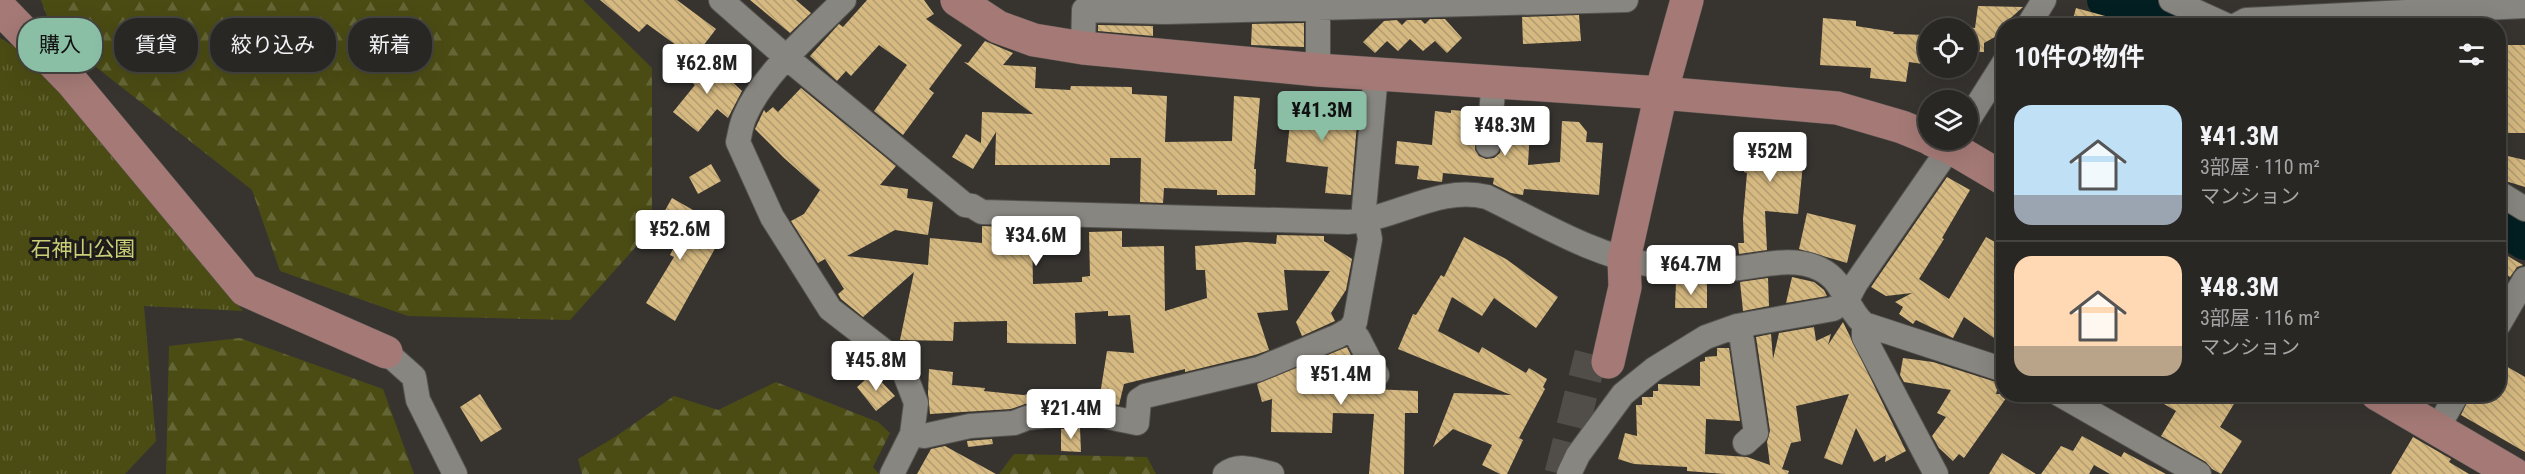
<!DOCTYPE html>
<html lang="ja">
<meta charset="utf-8">
<style>
:root{--surface:#292724;--page:#353331;--text:#f1f3f6;--muted:#a5a5a6;--line:#454441;--accent:#8abfa5}
body{margin:0;font-family:"Roboto Condensed","Noto Sans JP",sans-serif;background:var(--page);color:var(--text);height:100vh;display:flex;flex-direction:column;font-size:22px;white-space:nowrap}
*{box-sizing:border-box;margin:0}
p{font-size:20px;color:var(--muted)}
.icon{flex:none;width:33px;height:33px;fill:none;stroke:currentColor;stroke-width:2;stroke-linecap:round;stroke-linejoin:round}
.map{position:relative;flex:1;overflow:hidden}
.sheet{position:absolute;left:1996px;top:18px;width:510px;height:384px;display:flex;flex-direction:column;background:var(--surface);border-radius:24px;box-shadow:0 6px 24px #0002,0 0 0 2px var(--line)}
.sheet>*{flex:none}
.guide{position:absolute;left:18px;top:18px;width:570px;height:54px;display:flex;gap:12px}
.fabs{position:absolute;left:1918px;top:18px;display:grid;gap:12px}
.fabs a{display:grid;place-items:center;width:60px;height:60px;border-radius:50%;background:var(--surface);box-shadow:0 6px 24px #0002,0 0 0 2px var(--line);font-size:30px}
.price{position:absolute;translate:-50% -51px;padding:0 14px;border-radius:6px;background:#fff;color:#222;font-size:20px;line-height:39px;filter:drop-shadow(0 2px 3px #0008)}
.price::after{content:'';position:absolute;left:50%;top:36px;width:18px;height:14px;margin-left:-9px;background:inherit;clip-path:polygon(0 0,100% 0,50% 100%)}
.price.active{background:var(--accent);color:#111}
ul{padding:0;list-style:none}
li{display:flex;align-items:center;gap:18px;height:150px;padding:0 18px}
li+li{border-top:2px solid var(--line)}
li span{display:grid;place-items:center;flex:none;width:168px;height:120px;border-radius:18px;color:#555}
li>.icon{margin-inline-start:auto}
span .icon{width:72px;height:72px;fill:#fffc;stroke-width:1}
li b{font-size:26px}
h2{display:flex;justify-content:space-between;align-items:center;height:72px;padding:0 18px;font-size:26px}
.pill{padding:0 21px;border-radius:24px;background:var(--surface);box-shadow:0 6px 24px #0002,0 0 0 2px var(--line);font-size:21px;line-height:54px}
.pill.active{background:var(--accent);color:#111}
.map>svg:first-child{display:block}
</style>
<div class="map">
<svg width="2525" height="474" viewBox="0 0 2525 474">
<defs>
<pattern id="grass-tufts" width="24" height="20" patternUnits="userSpaceOnUse" patternTransform="scale(1.5)"><rect width="24" height="20" fill="#4b4c14"/><path d="M3 7l-1-3M5 7V3M7 7l1-3M15 17l-1-3M17 17v-4M19 17l1-3" fill="none" stroke="#656636"/></pattern>
<pattern id="forest-firs" width="22" height="20" patternUnits="userSpaceOnUse" patternTransform="scale(1.5)"><rect width="22" height="20" fill="#4b4c14"/><path d="M5 1l3.5 6h-7zM16 11l3.5 6h-7z" fill="#656636"/></pattern>
<pattern id="building-back-hatch" width="6" height="6" patternUnits="userSpaceOnUse" patternTransform="scale(1.5)"><rect width="6" height="6" fill="#d6b980"/><path d="M-1 5l2 2M0 0l6 6M5-1l2 2" fill="none" stroke="#b29c71"/></pattern>
</defs>
<rect width="100%" height="100%" fill="#373430"/>
<path fill="url(#grass-tufts)" d="M0,38L25,53L143,189L243,311L144,306L156,441L125,474H0Z"/>
<path fill="url(#forest-firs)" d="M41,0H583L652,68V229L570,320L408,316L280,271L252,190L53,33Z
M240,338L383,389L414,474H166L169,346Z
M776,382L878,422L890,433L873,467L879,474H582L578,459L615,437L674,396L718,410Z
M1014,454L1147,457L1156,474H999Z"/>
<g fill="none" stroke-linecap="round" stroke-linejoin="round">
<path stroke="#041f21" stroke-width="36" d="M2105,0L2159,18L2171,26
M2499,226L2525,242"/>
</g>
<path fill="url(#building-back-hatch)" d="M600,0H677L716,29L694,58L647,24L639,32Z
M750,0H796L811,13L790,33Z
M867,0H924L934,14L926,19L962,45L929,89L934,93L903,135L874,111L907,65L879,45L851,76L846,71L837,81L810,56L839,24L843,27Z
M1978,6L2023,7L2004,24V30H1997L2004,32L1984,43V52H1968V27L1975,28Z
M2076,8L2120,20V26H2071Z
M1579,15L1581,41L1523,44L1522,17Z
M1823,18L1856,21V26L1894,32L1893,34L1929,35V65L1909,62L1906,82L1870,78L1871,68L1820,65Z
M1430,19H1445L1462,38L1447,53L1435,41L1423,51L1410,39L1398,51L1387,41L1375,53L1363,42L1384,21L1397,20L1402,25L1407,20H1421L1425,24Z
M1304,23V47L1251,45L1252,24Z
M1098,25L1153,26V36L1098,31Z
M985,41L1013,53L1003,65L1036,67L1035,88L1070,90L1071,86L1132,87V94L1167,96L1165,142L1232,141L1234,96L1260,98L1254,169H1256L1255,195H1217V190L1164,188L1163,203L1140,202L1141,158H1110V165H995L996,132L973,169L952,157L966,134L981,143L982,112L1033,114L964,62L968,63Z
M2499,45H2525V133H2499Z
M704,55L742,91L728,118L717,109L698,132L673,112L695,85L686,77Z
M801,88L896,166L880,185L908,189L907,198L933,202L928,235L895,230L847,256L928,265L930,238L982,243V226L1006,227V234H1032L1033,284L1082,282V277L1090,276L1089,232L1122,231V247L1164,246L1165,311L1207,298L1205,270H1196L1195,246L1246,242L1276,244L1277,235L1324,236V241L1352,259L1346,290L1331,313L1335,321L1302,336L1296,322L1330,271L1284,270L1288,310L1257,313L1269,350L1255,355L1185,372V369L1124,384L1119,405L1099,401L1107,351L1134,353L1130,315L1108,316V311L1075,313L1076,344L1007,343V321L954,322L953,341L900,340L914,272L863,317L841,299L838,294L844,289L825,259L818,263L791,221L804,214L820,190L784,158L755,129L764,110L766,113L773,107L778,112Z
M1293,92L1328,96L1325,120L1357,124L1351,195L1325,193L1328,167L1286,162Z
M1451,110L1477,112L1475,150L1479,156L1486,159L1494,158L1500,153L1504,127L1530,128L1528,165L1560,162L1562,121L1579,122L1587,132L1586,142L1603,143L1599,195L1524,189L1523,195L1511,193L1493,184L1494,178L1443,173L1442,182L1417,179L1419,166L1395,164L1397,141L1432,145L1435,111L1451,113Z
M1784,132L1806,134L1798,214L1765,211L1767,250L1739,254L1738,243H1744L1743,219L1747,173L1744,172L1748,133L1783,136Z
M2499,154L2525,160V187L2499,179Z
M711,164L721,181L698,194L689,177Z
M1947,177L1970,190L1942,238L1944,239L1919,279L1949,299L1986,237L2004,247V345L1964,317L1953,338L1916,320L1913,324L1899,314L1903,307L1895,302L1912,293L1886,296L1871,287Z
M672,198L693,210L684,225L718,243L675,321L646,303L674,257L670,255L676,243L654,230Z
M1807,213L1856,225L1847,263L1799,249Z
M1464,237L1506,259L1558,297L1536,328L1494,298L1482,316L1452,297L1438,331L1479,353L1482,347L1526,373L1529,368L1547,379L1543,387L1545,389L1519,438L1523,440L1507,474H1500L1482,465L1492,445L1453,429L1433,447L1454,393L1511,395L1398,349L1413,314L1416,315L1441,275L1444,277Z
M2499,251L2523,265L2517,267L2510,277L2499,270Z
M1792,277L1814,282L1824,290L1827,296L1786,303Z
M1768,278L1769,306L1743,311L1740,282Z
M1676,282L1707,284V308H1675Z
M1843,322L1906,451L1885,462L1886,455L1874,462L1856,428L1842,465L1824,458L1849,394L1796,406L1801,441L1791,443L1782,469L1789,471L1788,474H1725L1687,471V467L1634,464L1618,459L1625,433L1637,436L1636,405H1642V397H1653V391H1658V384L1700,386V362L1705,361V357L1717,356V348H1729L1740,421L1706,419L1705,454L1747,457L1770,465L1767,442L1770,431L1756,337L1771,334L1773,359L1779,333L1814,327L1816,341L1831,334L1828,345Z
M1347,347L1364,382L1372,389L1418,391V413H1405L1404,474H1369L1374,414L1333,413L1332,433L1271,432L1272,399L1262,402L1257,384Z
M1903,358L1933,362L1999,383L1996,394H2009L1964,458L1959,454L1953,461L1939,448L1932,436L1946,417L1937,413L1951,390L1904,382L1900,375Z
M2499,362L2525,377V452L2461,415L2471,394H2499Z
M929,369L953,372L952,385L985,388L984,391L1023,395L1055,391L1056,401L1025,404L1011,409L930,414L928,393Z
M873,373L895,396L876,411L857,387Z
M480,394L502,429L481,442L460,407Z
M2147,394H2240L2220,427L2242,441L2221,474L2212,469L2206,462L2161,436L2176,411Z
M1080,428L1081,452L1061,451V429Z
M2082,436L2121,457L2124,452L2166,474H2110L2094,465L2089,474H2041L2061,446L2073,451Z
M2413,437L2451,459L2449,462L2469,474H2391Z
M992,439L993,444L968,447L967,441Z
M945,446L996,474H917L931,449Z
M2002,453L2036,474H1989Z"/>
<g fill="none" stroke-linecap="round" stroke-linejoin="round">
<path stroke="#514e4a" stroke-width="33" stroke-dasharray="33 16" stroke-linecap="butt" d="M1561,474L1591,354"/>
<defs>
<path id="street" d="M721,0L787,58L965,205L972,206L982,212L1348,222C1396,219 1439,185 1487,197C1539,222 1594,256 1652,265C1677,269 1704,271 1729,269C1759,267 1791,255 1820,269C1846,282 1844,306 1864,324L2004,370
M844,0C813,31 762,75 745,116C741,124 740,134 738,142L772,217L830,309L901,364L916,403L912,434L892,474
M1318,0V70
M2171,0L2228,26
M2028,26L2044,0
M2235,26L2246,20L2525,6
M1083,48L1084,10L1165,12L1626,0
M1968,120L2004,63
M1488,145L1494,82
M2499,193L2525,209
M1864,324V337L1936,474
M2499,324L2525,279
M1737,326L1741,334L1756,433L1745,443
M1350,329L1358,338L1377,375
M386,352L414,377L418,400L455,474
M2059,394L2199,474
M2437,429L2457,394
M912,434L924,436L970,426L1014,423L1027,418L1065,414H1093L1137,423L1139,400L1145,396L1259,369L1338,336L1350,329L1355,322L1370,239L1364,208L1376,74
M1225,474C1239,463 1256,470 1272,474
M1569,474L1578,455L1623,394L1654,369L1706,337L1737,326L1833,309L1847,300L1856,283L1955,140"/>
<path id="secondary" d="M957,0L998,27L1034,40L1083,48L1318,70L1661,93L1837,108L1902,127L1929,138
M0,8L72,82L245,290L386,352
M1932,140L1950,147L2004,179
M1608,362L1625,287L1624,259L1661,93L1687,0
M2377,394L2514,474"/>
</defs>
<use href="#street" stroke="#55534f" stroke-width="26"/>
<use href="#secondary" stroke="#55534f" stroke-width="34"/>
<use href="#street" stroke="#888681" stroke-width="24"/>
<use href="#secondary" stroke="#a57a76" stroke-width="33"/>
</g>
<g text-anchor="middle" stroke-width="6" stroke-linejoin="round" paint-order="stroke">
<g font-size="21" fill="#cace77" stroke="#1d1c1a">
<text x="83" y="256">石神山公園</text>
</g>
</g>
</svg>
<div class="fabs">
<a><svg class="icon" aria-label="locate" viewBox="0 0 24 24"><circle cx="12" cy="12" r="6"/><path d="M12 2v4M12 18v4M2 12h4M18 12h4"/></svg></a>
<a><svg class="icon" aria-label="layers" viewBox="0 0 24 24"><path d="M12 4l9 5-9 5-9-5zM3 14l9 5 9-5"/></svg></a>
</div>
<b class="price" style="left:707px;top:95px">¥62.8M</b>
<b class="price active" style="left:1322px;top:142px">¥41.3M</b>
<b class="price" style="left:1505px;top:157px">¥48.3M</b>
<b class="price" style="left:1770px;top:183px">¥52M</b>
<b class="price" style="left:680px;top:261px">¥52.6M</b>
<b class="price" style="left:1036px;top:267px">¥34.6M</b>
<b class="price" style="left:1691px;top:296px">¥64.7M</b>
<b class="price" style="left:876px;top:392px">¥45.8M</b>
<b class="price" style="left:1341px;top:406px">¥51.4M</b>
<b class="price" style="left:1071px;top:440px">¥21.4M</b>
<div class="guide">
<a class="pill active">購入</a>
<a class="pill">賃貸</a>
<a class="pill">絞り込み</a>
<a class="pill">新着</a>
</div>
<section class="sheet">
<h2>10件の物件<svg class="icon" aria-label="filters" viewBox="0 0 24 24"><path d="M4 7h16M4 17h16"/><circle cx="9" cy="7" r="2"/><circle cx="15" cy="17" r="2"/></svg></h2>
<ul>
<li><span style="background:linear-gradient(#bfe0f5 75%,#9aa5b1 0)"><svg class="icon" aria-label="home" viewBox="0 0 24 24"><path d="M3 11l9-7 9 7M6 9v11h12V9"/></svg></span><div><b>¥41.3M</b><p>3部屋 · 110 m²</p><p>マンション</p></div></li>
<li><span style="background:linear-gradient(#ffd9b3 75%,#b9a48a 0)"><svg class="icon" aria-label="home" viewBox="0 0 24 24"><path d="M3 11l9-7 9 7M6 9v11h12V9"/></svg></span><div><b>¥48.3M</b><p>3部屋 · 116 m²</p><p>マンション</p></div></li>
</ul>
</section>
</div>
